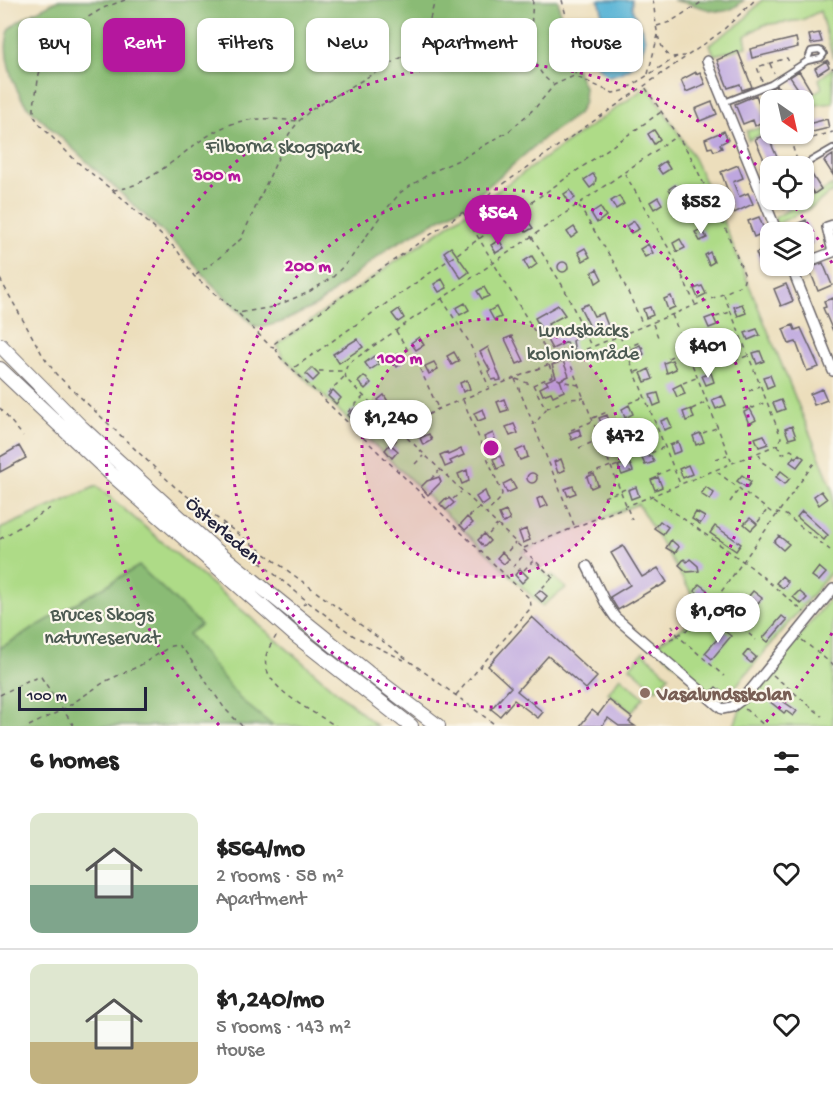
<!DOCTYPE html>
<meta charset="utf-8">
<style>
:root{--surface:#fff;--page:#f2f2f2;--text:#222;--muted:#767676;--line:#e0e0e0;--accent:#b5179e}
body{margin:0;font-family:"Gochi Hand",sans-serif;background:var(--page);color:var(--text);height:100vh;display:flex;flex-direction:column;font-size:22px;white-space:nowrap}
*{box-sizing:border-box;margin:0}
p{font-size:20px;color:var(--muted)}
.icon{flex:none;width:33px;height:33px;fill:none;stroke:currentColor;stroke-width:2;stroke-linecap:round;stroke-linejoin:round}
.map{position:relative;height:726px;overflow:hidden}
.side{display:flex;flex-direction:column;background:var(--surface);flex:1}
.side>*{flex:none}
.banner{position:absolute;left:18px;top:18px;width:798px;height:54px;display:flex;gap:12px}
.needle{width:39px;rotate:146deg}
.buttons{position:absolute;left:760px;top:90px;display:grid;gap:12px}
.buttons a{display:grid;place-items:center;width:54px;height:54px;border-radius:12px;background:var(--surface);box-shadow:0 2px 4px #0004;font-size:30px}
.scale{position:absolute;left:18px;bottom:15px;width:129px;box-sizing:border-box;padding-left:6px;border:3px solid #22223b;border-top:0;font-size:16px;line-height:21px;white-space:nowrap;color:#22223b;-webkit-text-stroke:4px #fbf7ec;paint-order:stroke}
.price{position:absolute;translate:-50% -51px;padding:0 14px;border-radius:21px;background:#fff;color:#222;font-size:20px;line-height:39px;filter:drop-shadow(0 2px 3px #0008)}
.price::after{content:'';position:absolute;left:50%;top:36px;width:18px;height:14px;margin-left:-9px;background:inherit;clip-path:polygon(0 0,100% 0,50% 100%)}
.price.current{background:var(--accent);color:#fff}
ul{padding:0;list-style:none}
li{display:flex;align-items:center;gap:18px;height:150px;padding:0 30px}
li+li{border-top:2px solid var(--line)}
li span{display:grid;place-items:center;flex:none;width:168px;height:120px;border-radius:12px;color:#555}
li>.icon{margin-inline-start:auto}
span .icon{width:72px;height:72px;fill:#fffc;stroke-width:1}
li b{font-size:26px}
h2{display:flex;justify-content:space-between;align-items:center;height:72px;padding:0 30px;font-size:26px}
.pill{padding:0 21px;border-radius:12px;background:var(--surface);box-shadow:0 2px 4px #0004;font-size:21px;line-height:54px}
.pill.current{background:var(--accent);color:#fff}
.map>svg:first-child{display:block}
</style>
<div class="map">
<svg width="833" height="726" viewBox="0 0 833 726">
<rect width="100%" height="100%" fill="#fbf7ec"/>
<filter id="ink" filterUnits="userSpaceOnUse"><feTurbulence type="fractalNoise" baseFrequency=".0167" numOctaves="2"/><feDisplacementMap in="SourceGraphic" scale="12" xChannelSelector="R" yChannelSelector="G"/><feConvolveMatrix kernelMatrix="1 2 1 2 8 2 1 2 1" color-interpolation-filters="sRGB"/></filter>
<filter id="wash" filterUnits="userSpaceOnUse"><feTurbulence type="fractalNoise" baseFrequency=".008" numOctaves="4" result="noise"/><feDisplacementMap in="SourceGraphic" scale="24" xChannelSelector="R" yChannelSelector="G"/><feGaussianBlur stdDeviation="1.35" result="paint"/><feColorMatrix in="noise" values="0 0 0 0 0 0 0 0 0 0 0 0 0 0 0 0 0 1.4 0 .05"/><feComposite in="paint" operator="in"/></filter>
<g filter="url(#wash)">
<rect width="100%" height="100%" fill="#ecdebc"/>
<path fill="#aedb87" stroke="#687e61" stroke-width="1.5" d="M762,0H833V58L820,11L802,20L763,25L745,36L747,47L714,55L710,44L742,22Z
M833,68V103L808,106L804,109L803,100L822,88L819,79Z
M648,86L692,154L720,214L833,490V570L721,704L659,650L660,642L684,627L702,611L638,504L523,552L549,577L552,575L566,588L542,606L282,356L278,347L279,343Z
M771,122V131L748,140L747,131L763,127Z
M833,185V193L828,194L814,206L777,224L774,218Z
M97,486L377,726H0V529Z
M833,595V724L831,726H734L741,707Z
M643,652L669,676L656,690L630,667Z
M620,677L644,697L632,712L608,693Z"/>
<path fill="#8abb74" stroke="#566e58" stroke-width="1.5" d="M59,0H558L566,46L584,87V102L578,114L545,137L469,203L390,247L317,305L282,322L263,327L254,326L206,278L182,250L26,105C12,85 0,51 10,28C22,16 44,8 59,0Z
M673,0H744C726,18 713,11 691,4C685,2 678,2 673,0Z
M139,566L201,625L188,634L240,699L273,726H0V648Z"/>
<path fill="#57b3d5" stroke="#3c6a88" stroke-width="1.5" d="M598,0H632C630,15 641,21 644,35C646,40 645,44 643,48C637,67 627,72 609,76C567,48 615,24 598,0Z"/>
<g id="blocks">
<path fill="#bea7df" d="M819,33L822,42L811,44L809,35Z
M796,38L798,47L752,58L750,49Z
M738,51L752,87L742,90L740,84L728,88L717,60Z
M826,61L829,67L818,74L815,68Z
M799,71L811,91L803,96L790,77Z
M696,72V74L700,72L705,84L686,92L681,80Z
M777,85L783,95L787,100H775L768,90Z
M756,95L765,120L755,126L753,120L743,124L735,104Z
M712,102L717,114L700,121L695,109Z
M827,119L829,128L804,134V125Z
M654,130L660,139L654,144L648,134Z
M724,131L728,140L720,144L722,148L714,151L712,147L708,148L705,139Z
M768,134L773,148L781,166H767L758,146L755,139Z
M833,155V175L824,161Z
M665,161L670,169L662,174L657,167Z
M738,165L743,178L733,182L739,197L748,193L753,204L734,213L728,198L730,197L721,172Z
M809,170L821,189L814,194L804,178V173Z
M593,174L596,178L595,184L590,188L584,180Z
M675,185L680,193L674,197L669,189Z
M570,190L575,198L569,202L564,194Z
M619,196L624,204L616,209L611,201Z
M682,196L693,215L688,218L677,200Z
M658,197L662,204L654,209L650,202Z
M780,200H794L797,205L784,209Z
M600,207L606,216L597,223L591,213Z
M759,217L765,232L754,237L748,221Z
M527,220L533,228L526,232L521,225Z
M806,220L815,243L804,247V234L807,232H795L792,226Z
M634,221L639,229L631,233L626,226Z
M574,227L578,233L571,238L567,232Z
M702,229L707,238L700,241L695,232Z
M680,239L685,248L677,252L673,243Z
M499,240L504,248L496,253L491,245Z
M648,244L653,253L645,257L640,249Z
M451,247L469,272L461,278L444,252Z
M771,247V264L762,268L756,253Z
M585,248L590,257L583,261L578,252Z
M710,252L714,262L709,265L705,255Z
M532,256L537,264L529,270L524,261Z
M558 267a5 5 0 1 1 10 0a5 5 0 1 1-10 0Z
M823,263L832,285L818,291L809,268Z
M597,269L602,279L596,283L592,272Z
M442,279L447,288L439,292L434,284Z
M786,284L793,301L781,306L774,289Z
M702,286L706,294L698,298L694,289Z
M484,287L489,296L482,299L477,291Z
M671,296L675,307L668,310L664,299Z
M833,298V331L823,308L826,307L824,301Z
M465,303L469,310L460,315L456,308Z
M588,304L594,316L603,313L608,326L575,339L573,341L575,352L573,353L567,342L552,349L535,318L558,305L565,315L548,324L555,336L570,330L571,333L589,325L580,307Z
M742,304L746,313L738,316L734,307Z
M496,307L501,317L494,320L489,311Z
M650,307L653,315L646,318L643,309Z
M399,309L404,318L398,322L392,314Z
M713,316L717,325L709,328L705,319Z
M793,325L795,330L801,328L819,367L807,371L796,342L789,344L783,329Z
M757,329L760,335L748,340L745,333Z
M512,336L524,361L517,364L505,339Z
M419,337L424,345L416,350L411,343Z
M357,339L363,347L339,363L333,354Z
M723,340L727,349L720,352L716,342Z
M640,345L644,354L635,358L631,349Z
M488,347L501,380L497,381L496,379L492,380L488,371L490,370L480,352Z
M703,350L706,357L696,361L693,354Z
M760,351L764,361L757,364L753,353Z
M454,352L459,361L452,365L447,356Z
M398,354L405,361L397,367L391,359Z
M374,356L379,364L370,370L365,363Z
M672,360L676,369L667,373L664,363Z
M563,361L569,376L560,380L564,391L553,396L551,392L543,395L540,388L548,384L546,381L556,377L552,365Z
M434,362L438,369L429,374L425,366Z
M312,368L319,375L313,381L306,374Z
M649,369L653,379L645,382L641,373Z
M711,373L714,382L706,385L702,376Z
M770,375L774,385L767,388L763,377Z
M364,376L371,383L365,389L358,382Z
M467,380L470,389L463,392L460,383Z
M681,384L685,394L677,397L673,388Z
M822,389L827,400L814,405L810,394Z
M333,390L341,398L336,404L328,396Z
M658,393L661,403L654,406L650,395Z
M384,395L389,403L383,407L378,400Z
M722,396L726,405L716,409L712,400Z
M504,399L508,410L501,412L497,402Z
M781,400L785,409L777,412L773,403Z
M417,403L422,411L404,423L399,415Z
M629,405L633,414L625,418L622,409Z
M354,409L361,416L355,422L348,415Z
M483,409L486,418L478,421L474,413Z
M691,409L694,418L686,421L683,412Z
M750,409L756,420L749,424L744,412Z
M607,415L610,423L603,427L599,418Z
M668,418L672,427L664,430L661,421Z
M514,424L518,433L510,436L506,427Z
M792,426L796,437L789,439L785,429Z
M579,429L581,436L572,440L569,433Z
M639,429L643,440L636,443L632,432Z
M493,433L496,442L487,445L484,437Z
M700,433L704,442L696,445L693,436Z
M429,434L432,440L423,445L420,438Z
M764,435L768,444L759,447L755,438Z
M616,437L620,448L612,451L608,440Z
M678,442L681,451L673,454L670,445Z
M390,444L398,451L392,458L385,450Z
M19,446L26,458L0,472V457Z
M525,447L528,457L520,460L516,451Z
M461,449L464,455L450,461L452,464L445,467L440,455L447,452L448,455Z
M648,454L649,457L651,456L654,462L645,465L641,456Z
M799,454L804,458L797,467L790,462L794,456L796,458Z
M500,456L504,466L497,469L493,459Z
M561,459L565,470L558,473L554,462Z
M626,463L627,466L630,464L633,471L622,475L618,466Z
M688,465L692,474L683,478L679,469Z
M467,470L469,481L462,484L458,474Z
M781,471L790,478L785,484L776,477Z
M527 478a5 5 0 1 1 10 0a5 5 0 1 1-10 0Z
M594,474L598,485L591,488L587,477Z
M742,475L751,482L747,488L737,481Z
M439,477L441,482L428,495L421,487L427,481Z
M658,477L662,487L655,490L651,480Z
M511,480L516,489L507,493L503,484Z
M573,486L576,493L568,496L565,489Z
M636,487L639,496L631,499L628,490Z
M706,487L714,493L710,500L701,494Z
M485,491L489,501L482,506L476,497Z
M821,491L827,499L819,505L814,496Z
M543,496L548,505L540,508L537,499Z
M446,498L447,500L449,498L454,503L446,510L440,504Z
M506,511L510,520L503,523L499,514Z
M802,511L828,535L824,540L797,517Z
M696,512L705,517L700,524L692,519Z
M467,517L473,523L465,530L460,525Z
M750,518L757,524L751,530L744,524Z
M660,521L668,527L663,534L654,528Z
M715,526L741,544L736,551L710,533Z
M526,529L530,540L523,543L519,532Z
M484,534L490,541L484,547L478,540Z
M779,536L789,544L783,550L774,542Z
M671,540L679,547L675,553L666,548Z
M623,546L642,577L658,568L667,582L659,587L658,586L618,610L610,597L630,585L611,553Z
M502,552L509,559L504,564L497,558Z
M684,559L687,562L690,559L698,566L699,571L687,572L679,565Z
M819,567L826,573L819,581L812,576Z
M520,569L528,577L522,583L515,575Z
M782,576L788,582L783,588L776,583Z
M699,584L707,590L703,597L695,591Z
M540,590L547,596L542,602L535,595Z
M753,591L762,598L757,604L748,597Z
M799,591L807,598L801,604L793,597Z
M739,609L747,616L743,622L734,615Z
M782,616L787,620L768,642L763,638Z
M532,617L597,677L586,689L548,656L517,691L543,712L538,718L514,700L500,716L491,709L511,687L488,666Z
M722,629L731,636L712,659L705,653L720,636L718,634Z
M748,650L756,657L751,663L743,656Z
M716,687L725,695L721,700L712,691Z
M771,693L797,711L793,716L786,711L784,713L768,700L767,698Z
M609,700L632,718L629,722L635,726H619L608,718L602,726H580L592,710L598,715Z"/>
</g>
</g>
<g filter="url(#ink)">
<use href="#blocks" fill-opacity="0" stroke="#696468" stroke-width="1.5"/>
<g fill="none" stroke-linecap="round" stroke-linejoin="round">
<defs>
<path id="service" d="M725,102L771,84L807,61L821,58L824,54C820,48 817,50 811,51L807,61
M802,166L833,148
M758,184L771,179"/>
<path id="minor" d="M707,61L777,232
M804,263L833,252L827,227L833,225
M791,266L833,371
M587,566L606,604L615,617L722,709L732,707L744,698L833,589"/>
<path id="primary" d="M0,345L82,428L213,548L367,672L438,726
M0,369L109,472L295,635L411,726"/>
</defs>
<use href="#service" stroke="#696468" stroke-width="8"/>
<use href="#minor" stroke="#696468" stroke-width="12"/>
<use href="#primary" stroke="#696468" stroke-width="16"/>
<path stroke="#696468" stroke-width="1.5" stroke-dasharray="4.5 4.5" stroke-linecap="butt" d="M125,0L103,8L56,37L49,48L39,74L34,106V116L41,126L76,161L122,198L177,250L194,276L238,313L273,307L307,293L333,277L351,258L382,214L401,192L432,172L463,158L509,131L536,107L554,85L576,75
M533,0C531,28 526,67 553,84
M562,0L572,39L574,58L577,64L575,73L577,77L613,93L623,91L678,56
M653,0C656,17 655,49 672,57L685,56
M657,26L670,22L705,0
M827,60L833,69
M770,64L774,73
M648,74L658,35
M762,81L757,67L787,58L790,64
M797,160L793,148L798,142L833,132
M625,174L672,254L695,304
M113,190C156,187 189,140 229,125C252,116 274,119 298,121
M579,206L616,266L643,325
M463,212L553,362
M532,237L564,288L591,346
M196,275L214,262L241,239L289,134L299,121L311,110L409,53L426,34L435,0
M0,279L42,354L56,374L175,487L497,726
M442,299L469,342L489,387
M239,314L270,346L274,347
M672,315L732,463
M716,317L730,312
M653,324L658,337
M396,331L421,371L438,408
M620,336L680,484
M726,341L739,335
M626,348L638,343L643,348
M568,358L632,520
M668,358L685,351
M726,364L747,356
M549,365L553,375
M295,367L661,112
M319,371H345
M636,372L644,369
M515,379L574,525
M516,379L533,385L546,409L535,424
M683,383L696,378
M533,385L553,376L561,381L578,385
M749,391L759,386
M328,393L344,377
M463,400L502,493L501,498L486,514
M629,403L644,397
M0,408L23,436
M547,408L568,399L584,398
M692,409L706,402
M743,409L749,406L753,408L766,402
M348,412L363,397
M593,418L607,412
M372,426L383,416
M571,430L593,421
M629,430L653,420
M703,433L716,428
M602,440L615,435
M394,443L407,427L438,409L723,294L743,284L745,276L726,230L690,155L645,87
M778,445L782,454L791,450L795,453
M579,448L600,439
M651,453L664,447
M759,454L762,462L776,471
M716,459L727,455
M415,464L423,456
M613,467L621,464
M717,472L771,512L786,515L830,550
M589,474L611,466
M657,475L673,468
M431,479L439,471
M604,497L628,488
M653,497L751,567L804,612
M453,499L461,492
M730,502L739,489
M469,517L478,508
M758,522L767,510
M222,524L234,541L307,601L303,605
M489,534L497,525
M0,539L52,507
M524,548L779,444L781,437L724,295
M508,551L515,543
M513,567L525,553
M524,570L534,560
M553,578L347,380C344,375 345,368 349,363L678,135
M542,588L555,575
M308,602L354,636L406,661
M715,604L756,640
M672,625L678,636L724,676
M276,636C273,642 267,649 266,657C260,687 314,712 336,726
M802,640L833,665
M662,644L687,630L703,617L814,463
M773,675L822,716
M0,695L29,680L41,677L74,726
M456,695L529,610L531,606L530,599L279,356L275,347V343L703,45L722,31L755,0
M745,709L765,726
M29,726L64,709L106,681L139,666L171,646L178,645L184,650L225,709L242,726"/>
<use href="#service" stroke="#fff" stroke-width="4.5"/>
<use href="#minor" stroke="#fff" stroke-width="9"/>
<use href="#primary" stroke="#fff" stroke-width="14"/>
</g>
</g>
<circle cx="491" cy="448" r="129" fill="#b5179e" fill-opacity=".12"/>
<g fill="none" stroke="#b5179e" stroke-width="3" stroke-dasharray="3 6">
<circle cx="491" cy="448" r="129"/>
<circle cx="491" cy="448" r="259"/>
<path d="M832 633A388 388 0 0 1 763 725M219 725A388 388 0 1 1 770 178M790 201A388 388 0 0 1 832 263"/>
</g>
<circle fill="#8d6e63" stroke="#fbf7ec" stroke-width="2" cx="645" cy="693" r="6"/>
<g text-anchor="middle" stroke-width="4.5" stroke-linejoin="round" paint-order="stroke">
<g font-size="20" fill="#4c5a52" stroke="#fbf7ec">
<text x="283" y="152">Filborna skogspark</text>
<text x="583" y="336">Lundsbäcks<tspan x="583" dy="23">koloniområde</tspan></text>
<text x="102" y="620">Bruces Skogs<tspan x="102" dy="23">naturreservat</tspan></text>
</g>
<g font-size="20" fill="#22223b" stroke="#fbf7ec">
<text transform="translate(224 529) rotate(41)" y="7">Österleden</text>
</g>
<g font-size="20" font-weight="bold" fill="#785e54" stroke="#fbf7ec" text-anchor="start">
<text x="657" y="700">Vasalundsskolan</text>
</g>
</g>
<circle cx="491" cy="448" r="9" fill="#b5179e" stroke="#fbf7ec" stroke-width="3"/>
<g font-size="18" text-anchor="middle" font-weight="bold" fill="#b5179e" stroke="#fbf7ec" stroke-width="4.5" stroke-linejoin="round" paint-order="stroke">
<text x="217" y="180">300 m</text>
<text x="308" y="271">200 m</text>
<text x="400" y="363">100 m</text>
</g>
</svg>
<div class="buttons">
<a><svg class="needle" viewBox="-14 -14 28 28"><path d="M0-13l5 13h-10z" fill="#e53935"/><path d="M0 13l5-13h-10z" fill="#767676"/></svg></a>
<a><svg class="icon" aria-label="locate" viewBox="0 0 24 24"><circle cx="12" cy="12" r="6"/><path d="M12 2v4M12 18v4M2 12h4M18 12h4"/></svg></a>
<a><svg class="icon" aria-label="layers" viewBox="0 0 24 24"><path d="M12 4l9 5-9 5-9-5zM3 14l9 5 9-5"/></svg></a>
</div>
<div class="scale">100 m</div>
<b class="price" style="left:701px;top:235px">$552</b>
<b class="price current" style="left:498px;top:246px">$564</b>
<b class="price" style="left:708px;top:379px">$401</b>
<b class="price" style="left:391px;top:451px">$1,240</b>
<b class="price" style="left:625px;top:469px">$472</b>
<b class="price" style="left:718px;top:644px">$1,090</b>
<div class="banner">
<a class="pill">Buy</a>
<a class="pill current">Rent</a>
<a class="pill">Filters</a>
<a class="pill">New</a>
<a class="pill">Apartment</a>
<a class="pill">House</a>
</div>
</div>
<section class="side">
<h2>6 homes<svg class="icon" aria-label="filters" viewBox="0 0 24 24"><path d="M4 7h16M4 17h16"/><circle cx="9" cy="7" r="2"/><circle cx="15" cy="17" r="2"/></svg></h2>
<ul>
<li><span style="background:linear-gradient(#dfe7d0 60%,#7fa58c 0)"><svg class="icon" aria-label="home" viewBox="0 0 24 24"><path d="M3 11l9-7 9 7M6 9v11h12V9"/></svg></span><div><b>$564/mo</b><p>2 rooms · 58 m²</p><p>Apartment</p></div><svg class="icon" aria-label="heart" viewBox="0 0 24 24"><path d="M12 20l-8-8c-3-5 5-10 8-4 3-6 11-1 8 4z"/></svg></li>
<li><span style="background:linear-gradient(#dfe7d0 65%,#c2b280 0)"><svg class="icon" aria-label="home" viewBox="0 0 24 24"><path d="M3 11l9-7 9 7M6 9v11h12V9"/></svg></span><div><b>$1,240/mo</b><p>5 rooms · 143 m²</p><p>House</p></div><svg class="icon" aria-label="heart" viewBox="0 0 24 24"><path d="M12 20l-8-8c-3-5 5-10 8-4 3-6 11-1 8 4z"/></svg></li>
</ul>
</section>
